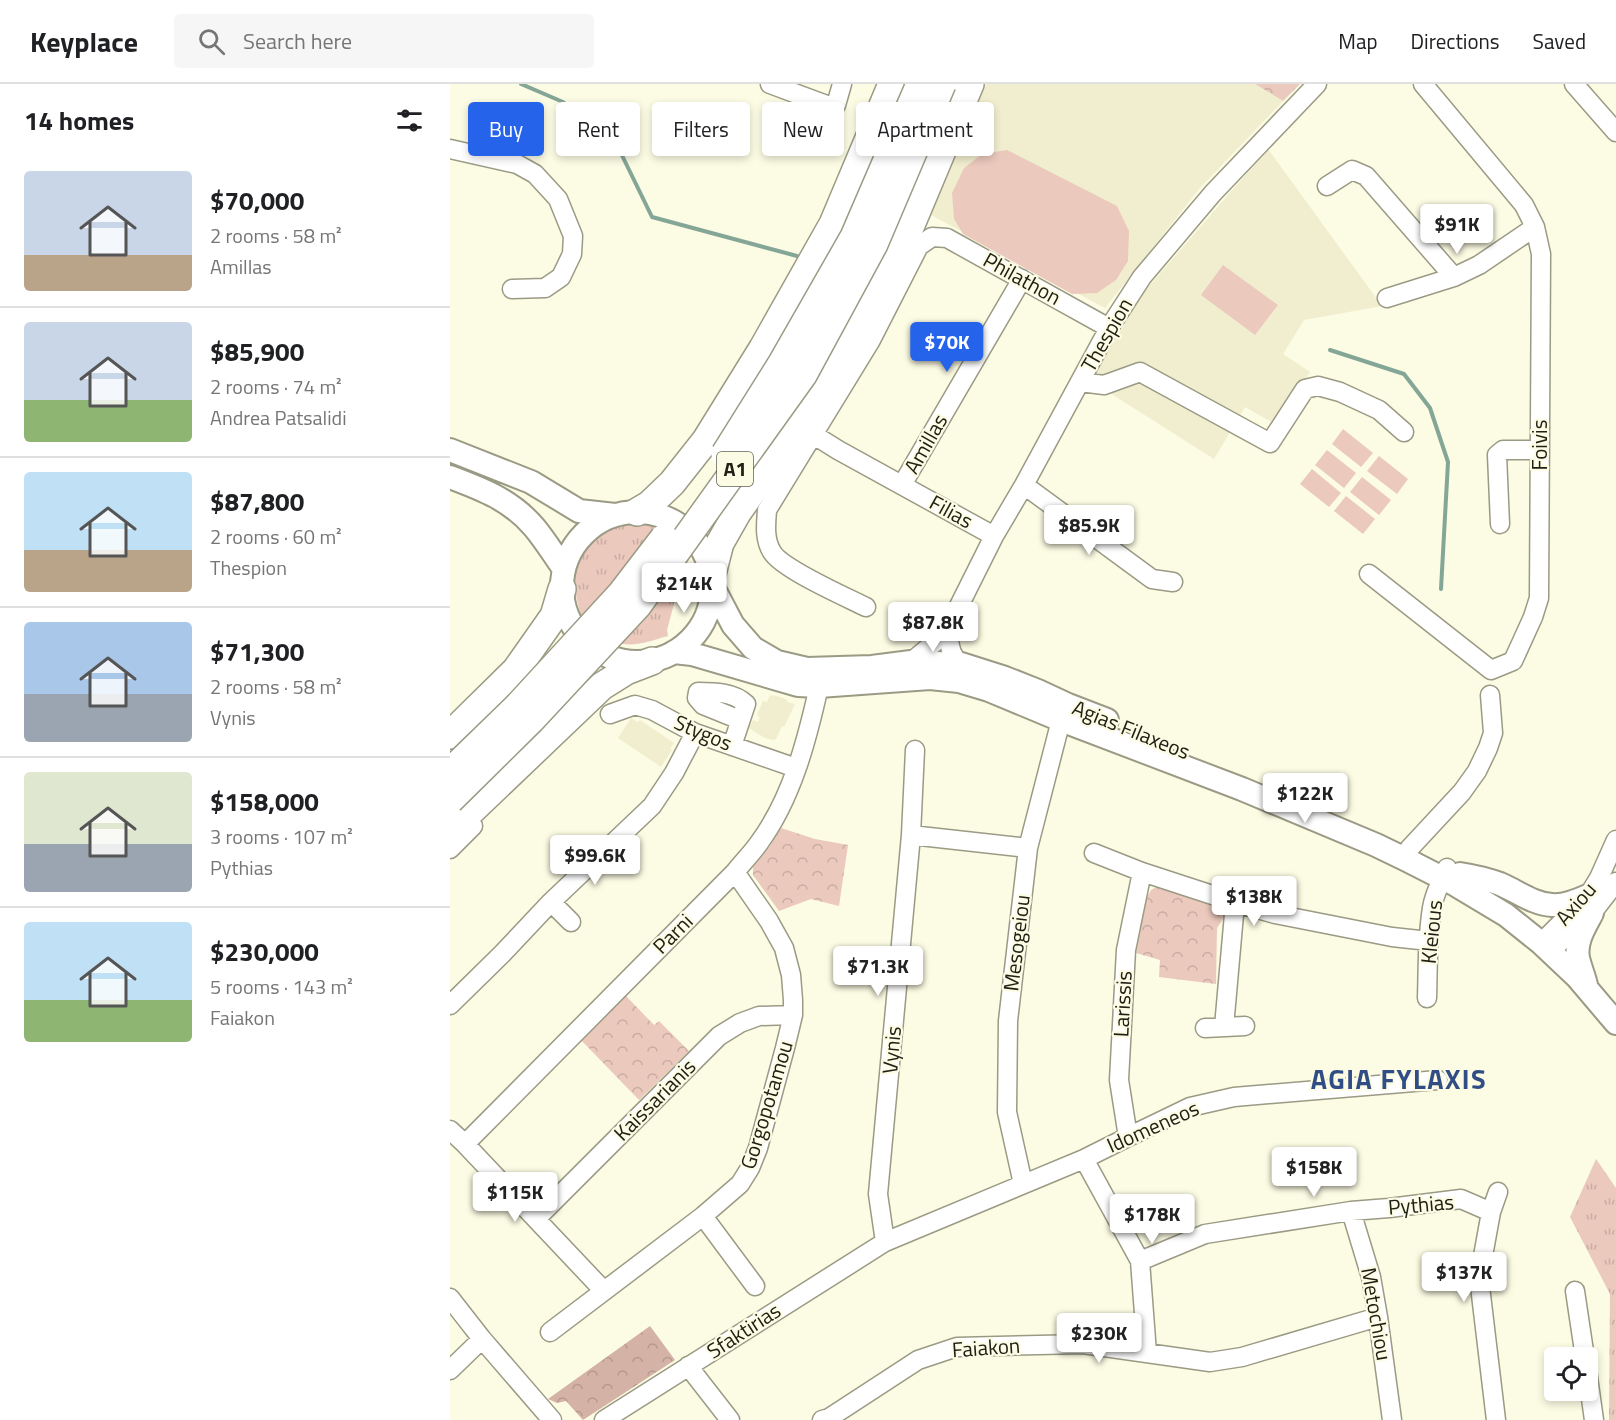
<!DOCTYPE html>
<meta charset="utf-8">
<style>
:root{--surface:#fff;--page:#f6f6f6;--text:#202124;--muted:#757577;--line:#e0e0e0;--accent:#2563eb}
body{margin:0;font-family:"Titillium Web",sans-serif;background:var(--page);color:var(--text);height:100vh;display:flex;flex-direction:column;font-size:22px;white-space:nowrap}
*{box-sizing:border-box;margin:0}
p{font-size:20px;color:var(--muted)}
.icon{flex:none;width:33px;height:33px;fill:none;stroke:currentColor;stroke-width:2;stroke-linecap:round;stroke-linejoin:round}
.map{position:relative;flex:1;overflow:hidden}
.drawer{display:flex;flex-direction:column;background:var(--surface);width:450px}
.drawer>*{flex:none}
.top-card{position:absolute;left:18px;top:18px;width:570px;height:54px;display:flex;gap:12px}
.buttons{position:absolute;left:1094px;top:1263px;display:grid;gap:12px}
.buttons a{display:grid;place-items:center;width:54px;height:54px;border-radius:6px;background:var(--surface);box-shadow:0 3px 9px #0003;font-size:30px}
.price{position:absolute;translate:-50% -51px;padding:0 14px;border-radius:6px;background:#fff;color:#222;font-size:20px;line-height:39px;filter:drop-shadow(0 2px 3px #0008)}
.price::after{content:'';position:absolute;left:50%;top:36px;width:18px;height:14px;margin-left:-9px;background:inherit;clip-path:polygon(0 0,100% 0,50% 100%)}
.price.active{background:var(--accent);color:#fff}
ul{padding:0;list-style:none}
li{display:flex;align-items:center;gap:18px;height:150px;padding:0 24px}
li+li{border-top:2px solid var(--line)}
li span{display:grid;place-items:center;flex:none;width:168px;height:120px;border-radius:6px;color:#555}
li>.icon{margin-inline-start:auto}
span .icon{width:72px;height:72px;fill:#fffc;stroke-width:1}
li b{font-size:26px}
h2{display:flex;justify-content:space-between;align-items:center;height:72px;padding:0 24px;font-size:26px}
.pill{padding:0 21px;border-radius:6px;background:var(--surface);box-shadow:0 3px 9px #0003;font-size:21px;line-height:54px}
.pill.active{background:var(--accent);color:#fff}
header{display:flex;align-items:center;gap:36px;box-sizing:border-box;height:84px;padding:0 30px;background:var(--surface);border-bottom:2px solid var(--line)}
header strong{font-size:28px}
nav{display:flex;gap:33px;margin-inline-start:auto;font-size:21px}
.search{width:420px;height:54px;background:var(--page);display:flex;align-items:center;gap:15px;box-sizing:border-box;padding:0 21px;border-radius:6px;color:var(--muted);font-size:22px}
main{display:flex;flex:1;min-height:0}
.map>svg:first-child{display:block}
</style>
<header>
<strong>Keyplace</strong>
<div class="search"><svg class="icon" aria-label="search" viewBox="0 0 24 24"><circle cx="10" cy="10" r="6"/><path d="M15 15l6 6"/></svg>Search here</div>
<nav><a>Map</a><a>Directions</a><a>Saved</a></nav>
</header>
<main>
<section class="drawer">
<h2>14 homes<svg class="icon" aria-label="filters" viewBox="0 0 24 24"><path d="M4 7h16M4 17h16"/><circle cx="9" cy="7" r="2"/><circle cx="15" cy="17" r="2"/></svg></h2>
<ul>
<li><span style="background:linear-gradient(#c9d6e8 70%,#b9a48a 0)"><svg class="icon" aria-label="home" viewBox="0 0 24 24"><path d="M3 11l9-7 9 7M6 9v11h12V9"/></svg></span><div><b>$70,000</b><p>2 rooms · 58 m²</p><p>Amillas</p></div></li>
<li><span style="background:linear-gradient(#c9d6e8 65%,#8fb573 0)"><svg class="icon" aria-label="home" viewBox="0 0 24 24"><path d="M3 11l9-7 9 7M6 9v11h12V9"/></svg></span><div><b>$85,900</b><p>2 rooms · 74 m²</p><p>Andrea Patsalidi</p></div></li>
<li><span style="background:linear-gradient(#bfe0f5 65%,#b9a48a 0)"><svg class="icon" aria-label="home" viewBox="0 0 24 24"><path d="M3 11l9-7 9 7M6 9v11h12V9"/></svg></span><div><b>$87,800</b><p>2 rooms · 60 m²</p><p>Thespion</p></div></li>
<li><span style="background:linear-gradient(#a9c7e8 60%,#9aa5b1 0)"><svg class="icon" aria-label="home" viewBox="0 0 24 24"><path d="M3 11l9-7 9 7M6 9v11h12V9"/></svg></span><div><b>$71,300</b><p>2 rooms · 58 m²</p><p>Vynis</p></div></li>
<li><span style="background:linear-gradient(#dfe7d0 60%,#9aa5b1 0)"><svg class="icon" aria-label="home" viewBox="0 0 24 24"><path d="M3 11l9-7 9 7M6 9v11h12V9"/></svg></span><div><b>$158,000</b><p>3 rooms · 107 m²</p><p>Pythias</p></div></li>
<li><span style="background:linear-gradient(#bfe0f5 65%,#8fb573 0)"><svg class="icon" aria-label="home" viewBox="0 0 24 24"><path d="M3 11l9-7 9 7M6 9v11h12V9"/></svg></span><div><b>$230,000</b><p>5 rooms · 143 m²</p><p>Faiakon</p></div></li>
</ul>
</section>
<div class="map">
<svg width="1166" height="1336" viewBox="0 0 1166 1336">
<defs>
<pattern id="grass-tufts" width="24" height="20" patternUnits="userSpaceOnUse" patternTransform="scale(1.5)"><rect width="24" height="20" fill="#ebc9bd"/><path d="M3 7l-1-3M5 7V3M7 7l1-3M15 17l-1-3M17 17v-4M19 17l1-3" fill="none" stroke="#c9aca2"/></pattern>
<pattern id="forest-crowns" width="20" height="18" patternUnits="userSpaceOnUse" patternTransform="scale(1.5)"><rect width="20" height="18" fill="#d4b2a6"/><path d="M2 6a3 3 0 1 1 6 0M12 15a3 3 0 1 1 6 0" fill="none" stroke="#b6998e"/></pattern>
<pattern id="park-crowns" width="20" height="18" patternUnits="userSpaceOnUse" patternTransform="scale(1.5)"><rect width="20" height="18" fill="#ebc9bd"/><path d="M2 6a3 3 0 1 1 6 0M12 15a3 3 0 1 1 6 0" fill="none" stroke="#c9aca2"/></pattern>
</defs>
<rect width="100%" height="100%" fill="#fcfbe3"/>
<path fill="#f1eecf" d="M536,0H805L833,17L750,104L655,224L481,131L510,53Z
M818,65L932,222L854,236L833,270L860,288L827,341L795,323L764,375L641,297L693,209Z
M320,611L327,612L338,616L337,618L345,620L334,643L332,642L326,655L324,656L315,654L299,644L303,636L308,638L310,633L307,631L313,617L317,618Z
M181,634L188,638L190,636L224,659L220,665L222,666L211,683L168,654Z"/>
<path fill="url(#grass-tufts)" d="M184,434C213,437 231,441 241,471L232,490L217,546L218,552C203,556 189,562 173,560C161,558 154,553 145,545C142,543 137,540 135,536C131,532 129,525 128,520C120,491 125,464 150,446C160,439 172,436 184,434Z
M1146,1075L1166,1104V1336H1159L1160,1210L1120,1133Z"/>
<path fill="url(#forest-crowns)" d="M200,1242L225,1276L133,1336L116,1317L107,1319L98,1315Z"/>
<path fill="url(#park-crowns)" d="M805,0H850L833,17Z
M331,744L365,755L398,761L389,822L361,815L329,827L303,791V781L320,762Z
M710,801L775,825V832L767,844L766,900L709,893L710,876L686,869L695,817L701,806Z
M175,911L204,941L209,937L239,967L189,1016L130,955Z"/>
<path fill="#ebc9bd" d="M557,66L667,122L679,147L678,177L666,196L647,209L622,210L513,150L504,135L502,109L514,84L532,70Z
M773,181L828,221L805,251L751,211Z
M893,345L923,369L911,383L882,360Z
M877,366L906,389L894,404L865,381Z
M929,372L958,395L947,410L917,387Z
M862,385L891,409L879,423L850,400Z
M912,393L941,416L929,431L900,408Z
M896,412L925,435L913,450L884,427Z"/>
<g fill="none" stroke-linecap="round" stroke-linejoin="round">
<path stroke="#84a697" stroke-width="4" d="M71,0L113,18L166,59L202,133L347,172
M880,266L954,290L980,324L998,378L991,505"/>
<defs>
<path id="minor" d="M320,0L382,23L386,21L392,0
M1124,0L1166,48
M0,65L67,80L85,90L108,115L123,152L122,170L111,193L95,204L62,205
M877,102L902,86L916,92L1004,193
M937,214L1004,193L1029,181L1085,143
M630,298L654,301L690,288L820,359L855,305L868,302L890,308L929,326L954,348
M364,351L388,366L544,452
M452,401L572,195
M574,401L702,495L723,498
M1050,440L1047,371L1053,366H1089
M919,490L1041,586L1063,577L1083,533L1089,514L1091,170L1085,143L1074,121L973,0
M416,523C396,513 332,485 322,468C314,455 316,440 317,426L421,256L469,162L482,153L497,154L659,244
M500,540C498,554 498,571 511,580
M461,578L485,558L500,540L544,452L574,401L659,244L692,193L763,109L867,0
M160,630L185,621L202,626L245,649L346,684
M282,662L296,620C284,608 264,608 248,608L247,614L253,621L290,636
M461,751L578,764
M0,765L23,742
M959,765L1012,708L1027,687L1038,664L1043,649L1040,611
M644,769L692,788L790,820L825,830L942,853L979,857
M101,818L121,838
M1091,859L1138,812L1149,794L1166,756
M1100,867L1142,829L1166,798
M977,914C978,884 977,854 982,824C984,810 991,797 997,784
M0,921L52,870L101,818L202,722L224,689L245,649
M774,943L785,819
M755,944L795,942
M0,1046L15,1060L154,1207
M678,1053L669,996L676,866L692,788
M15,1060L285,788C293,778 302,769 309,759C342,714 357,656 369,602
M634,1075L690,1177L697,1269
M573,1100L557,1028L558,937L578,764L611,636L617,624
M901,1127L921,1193L928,1233L942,1336
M253,1132L305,1202
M86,1135L269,952L290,939L309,932L343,931
M435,1158L428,1110L461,751L465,666
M690,1177L755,1150L901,1127L939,1124L1011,1115L1041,1128
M1125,1207L1135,1274
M0,1214L32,1255L102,1336
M100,1248L253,1132L290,1100L300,1084L308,1064L335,964L343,931V916L341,891L334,864L319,837L285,788
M238,1282L280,1336
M0,1286L32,1255
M1137,1286L1144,1336
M154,1336L435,1158L634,1075L678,1053L740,1023L784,1013L988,996
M372,1336L379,1334L468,1276L507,1263L633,1260L760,1278L792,1273L928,1233
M1046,1336L1029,1194L1041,1128L1048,1108"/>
<path id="major" d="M0,366L81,398L129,427L165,431
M0,393C32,405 61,416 84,443C95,456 104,471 114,485
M112 503a75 75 0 1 1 150 0a75 75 0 1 1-150 0Z
M263,503L283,541L303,564L327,578L357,585L422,583L461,578L511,580L555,594L588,607L618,621L657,636
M224,568L242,570L348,601L369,602L480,594L509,597L539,606L611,636L792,705L926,761L955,775L1006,801L1056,831L1091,859L1127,893L1166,939
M1010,790C1023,792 1037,795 1050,800C1067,807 1083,820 1102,821C1114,822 1126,817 1138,812
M1136,901C1134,892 1130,883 1128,874C1125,857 1135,843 1142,829"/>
<path id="highway" d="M187,428L199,421L222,399L256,356L313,264L383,140L442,0
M262,490L270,459L287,429L379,299L450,167L520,0
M0,651L66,586L104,532L112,505
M0,747L152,602L176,587L202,577"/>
</defs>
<use href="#minor" stroke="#9b9a84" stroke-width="21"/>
<use href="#major" stroke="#9b9a84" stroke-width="26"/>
<use href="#highway" stroke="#9b9a84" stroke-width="30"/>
<use href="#minor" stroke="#fff" stroke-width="18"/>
<use href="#major" stroke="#fff" stroke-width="22"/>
<use href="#highway" stroke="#fff" stroke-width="27"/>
<defs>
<path id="highway-bridge" d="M275,370L332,279L404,153L470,0
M0,688L67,623L171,510L214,454
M0,716L81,636L188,521L353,291L424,160L492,0"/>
</defs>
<use href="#highway-bridge" stroke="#9b9a84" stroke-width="30" stroke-linecap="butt"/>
<use href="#highway-bridge" stroke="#fff" stroke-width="27"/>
</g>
<g text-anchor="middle" stroke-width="4.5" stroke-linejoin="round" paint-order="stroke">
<rect fill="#fcfbe3" stroke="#626254" stroke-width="1.5" x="267" y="368" width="36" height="34" rx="4.5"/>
<g font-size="20" font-weight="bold" fill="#202017">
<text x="285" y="392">A1</text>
</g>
<g font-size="21" fill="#202017" stroke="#fcfbe3">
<text transform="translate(572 195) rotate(29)" y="7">Philathon</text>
<text transform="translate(657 251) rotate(-60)" y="7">Thespion</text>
<text transform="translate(476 360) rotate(-60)" y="7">Amillas</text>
<text transform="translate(1090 361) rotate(-90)" y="7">Foivis</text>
<text transform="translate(501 428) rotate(29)" y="7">Filias</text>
<text transform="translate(681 646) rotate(22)" y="7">Agias Filaxeos</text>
<text transform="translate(253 649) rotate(23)" y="7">Stygos</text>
<text transform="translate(1126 820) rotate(-49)" y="7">Axiou</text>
<text transform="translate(982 848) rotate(-84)" y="7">Kleious</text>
<text transform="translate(223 850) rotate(-45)" y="7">Parni</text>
<text transform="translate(567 859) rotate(-83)" y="7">Mesogeiou</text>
<text transform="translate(673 920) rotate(-87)" y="7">Larissis</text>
<text transform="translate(442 966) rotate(-85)" y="7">Vynis</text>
<text transform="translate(205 1016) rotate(-45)" y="7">Kaissarianis</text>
<text transform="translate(317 1021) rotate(-73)" y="7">Gorgopotamou</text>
<text transform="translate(703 1043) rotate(-24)" y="7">Idomeneos</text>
<text transform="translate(971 1121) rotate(-5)" y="7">Pythias</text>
<text transform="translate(926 1230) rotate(80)" y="7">Metochiou</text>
<text transform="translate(294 1247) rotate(-33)" y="7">Sfaktirias</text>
<text transform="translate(536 1264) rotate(-4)" y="7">Faiakon</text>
</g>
<g font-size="27" font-weight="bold" letter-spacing="1.5" fill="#304d85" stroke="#fcfbe3">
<text x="949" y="1005">AGIA FYLAXIS</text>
</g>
</g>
</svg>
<div class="buttons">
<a><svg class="icon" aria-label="locate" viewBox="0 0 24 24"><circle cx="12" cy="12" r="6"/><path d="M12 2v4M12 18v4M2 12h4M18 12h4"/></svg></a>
</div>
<b class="price" style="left:1007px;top:171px">$91K</b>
<b class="price active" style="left:497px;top:289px">$70K</b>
<b class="price" style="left:639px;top:472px">$85.9K</b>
<b class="price" style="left:234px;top:530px">$214K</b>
<b class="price" style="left:483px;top:569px">$87.8K</b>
<b class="price" style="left:855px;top:740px">$122K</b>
<b class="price" style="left:145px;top:802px">$99.6K</b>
<b class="price" style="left:804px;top:843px">$138K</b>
<b class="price" style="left:428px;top:913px">$71.3K</b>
<b class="price" style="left:864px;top:1114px">$158K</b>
<b class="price" style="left:65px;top:1139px">$115K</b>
<b class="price" style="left:702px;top:1161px">$178K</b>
<b class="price" style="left:1014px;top:1219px">$137K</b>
<b class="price" style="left:649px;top:1280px">$230K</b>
<div class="top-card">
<a class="pill active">Buy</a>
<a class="pill">Rent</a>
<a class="pill">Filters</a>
<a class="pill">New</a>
<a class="pill">Apartment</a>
</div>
</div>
</main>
